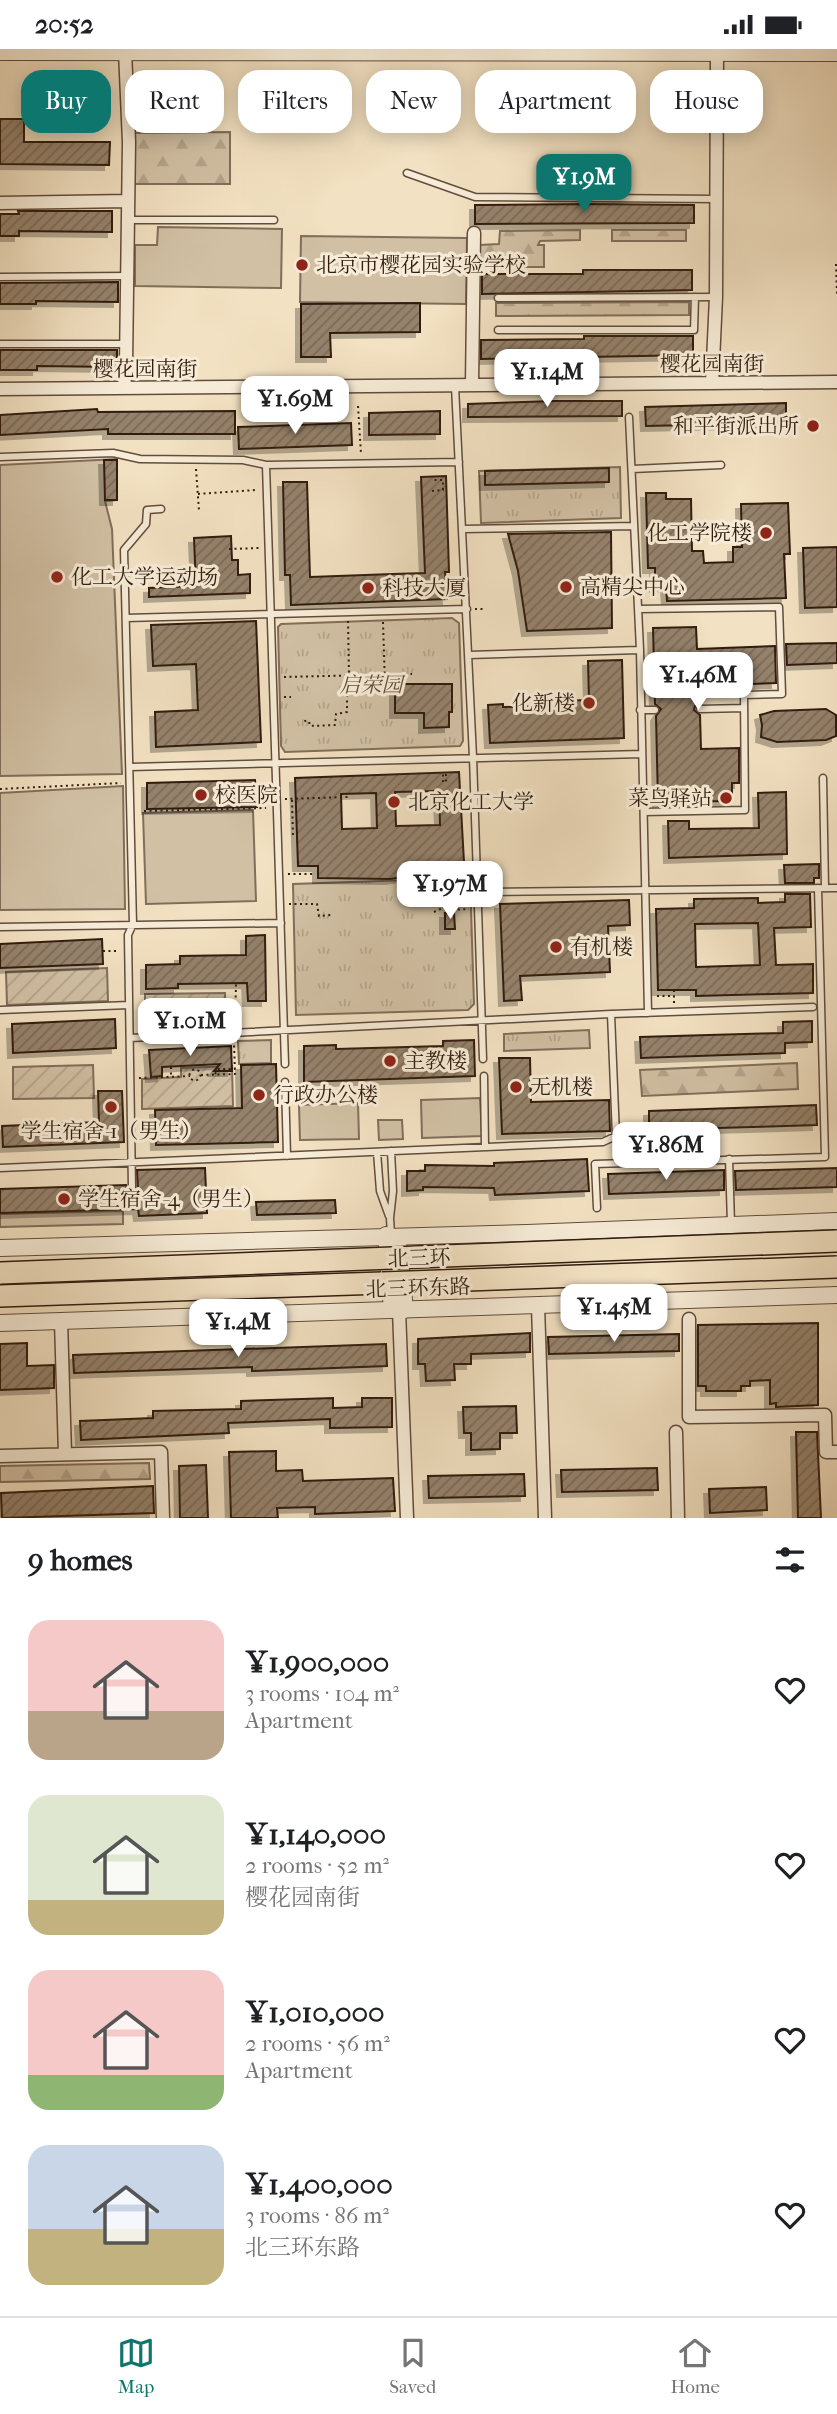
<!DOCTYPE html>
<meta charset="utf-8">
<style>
:root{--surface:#fff;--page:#f6f6f6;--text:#202124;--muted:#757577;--line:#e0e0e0;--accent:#0f766e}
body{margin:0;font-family:"IM FELL French Canon","Noto Serif SC",serif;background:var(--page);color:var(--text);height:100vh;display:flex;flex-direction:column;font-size:26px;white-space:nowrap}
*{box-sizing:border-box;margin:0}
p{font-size:23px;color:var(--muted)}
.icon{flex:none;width:38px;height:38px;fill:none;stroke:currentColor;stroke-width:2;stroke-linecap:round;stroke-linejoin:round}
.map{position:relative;height:1469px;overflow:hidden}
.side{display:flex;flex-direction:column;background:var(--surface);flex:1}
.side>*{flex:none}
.top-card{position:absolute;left:21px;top:21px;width:796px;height:63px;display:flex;gap:14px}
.price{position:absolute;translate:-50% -60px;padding:0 16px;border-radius:14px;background:#fff;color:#222;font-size:23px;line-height:46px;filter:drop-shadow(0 2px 4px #0008)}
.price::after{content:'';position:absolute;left:50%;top:42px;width:21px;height:16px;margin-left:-10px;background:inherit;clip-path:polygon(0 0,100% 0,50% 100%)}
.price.on{background:var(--accent);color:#fff}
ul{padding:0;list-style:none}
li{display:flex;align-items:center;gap:21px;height:175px;padding:0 28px}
li span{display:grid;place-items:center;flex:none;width:196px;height:140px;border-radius:21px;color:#555}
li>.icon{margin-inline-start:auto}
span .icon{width:84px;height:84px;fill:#fffc;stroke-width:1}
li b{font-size:30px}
h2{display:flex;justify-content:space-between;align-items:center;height:84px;padding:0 28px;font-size:30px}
.pill{padding:0 24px;border-radius:21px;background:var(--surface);box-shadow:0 4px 18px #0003;font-size:24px;line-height:63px}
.pill.on{background:var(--accent);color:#fff}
.status{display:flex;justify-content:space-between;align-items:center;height:49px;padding:0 35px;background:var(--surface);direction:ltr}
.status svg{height:19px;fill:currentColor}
.tabs{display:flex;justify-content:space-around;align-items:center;height:98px;border-top:2px solid var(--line);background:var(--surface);font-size:19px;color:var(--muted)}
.tabs a{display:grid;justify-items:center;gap:4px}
.tabs .on{color:var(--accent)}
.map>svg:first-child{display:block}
</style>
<div class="status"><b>20:52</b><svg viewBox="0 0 49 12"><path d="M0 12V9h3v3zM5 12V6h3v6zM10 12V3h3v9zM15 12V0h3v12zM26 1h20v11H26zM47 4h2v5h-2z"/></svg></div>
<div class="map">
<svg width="837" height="1469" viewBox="0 0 837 1469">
<defs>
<pattern id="forest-firs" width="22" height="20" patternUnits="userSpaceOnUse" patternTransform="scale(1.75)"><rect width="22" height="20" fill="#d1c0a4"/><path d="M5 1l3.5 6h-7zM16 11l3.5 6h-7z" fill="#b4a48c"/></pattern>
<pattern id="park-tufts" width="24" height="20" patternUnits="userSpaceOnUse" patternTransform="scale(1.75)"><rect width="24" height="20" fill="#d1c0a4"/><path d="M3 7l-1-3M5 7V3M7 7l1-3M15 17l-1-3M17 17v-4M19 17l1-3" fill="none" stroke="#b4a48c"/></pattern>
<pattern id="garden-furrows" width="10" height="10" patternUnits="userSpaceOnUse" patternTransform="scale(1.75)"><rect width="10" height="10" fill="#d1c0a4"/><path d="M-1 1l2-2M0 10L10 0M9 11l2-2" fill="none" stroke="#b4a48c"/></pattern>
<pattern id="building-hatch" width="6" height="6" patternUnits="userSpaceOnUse" patternTransform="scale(1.75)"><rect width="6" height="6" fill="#95826c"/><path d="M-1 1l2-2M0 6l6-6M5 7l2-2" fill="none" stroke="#7a6a57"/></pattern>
<filter id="shadow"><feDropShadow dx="-5" dy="5" stdDeviation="0" flood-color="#0004"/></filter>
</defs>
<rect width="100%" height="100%" fill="#f2e1c2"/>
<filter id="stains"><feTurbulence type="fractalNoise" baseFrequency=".00286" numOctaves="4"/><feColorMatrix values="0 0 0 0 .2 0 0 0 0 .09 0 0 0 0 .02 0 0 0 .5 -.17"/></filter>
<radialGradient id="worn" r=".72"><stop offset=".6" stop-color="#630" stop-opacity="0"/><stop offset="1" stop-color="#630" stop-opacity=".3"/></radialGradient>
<path fill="#d1c0a4" stroke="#816e5a" stroke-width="2" d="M158,178L282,180L281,239L135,237V196H157Z
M301,187L467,189L466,255L300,253Z
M117,410V451L105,452L112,480L122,725L0,727V416Z
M123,737L125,860L0,861V744Z
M253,761L256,852L146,855L143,764Z
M480,1049L482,1087L422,1089L421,1051Z
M358,1054L359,1090L300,1091L299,1056Z
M378,1071H402L403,1090L379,1091Z
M123,1162V1175L0,1178V1165Z"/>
<path fill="url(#forest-firs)" stroke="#816e5a" stroke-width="2" d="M230,83V135H134V84Z
M580,181V191L540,192L538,196H544V218H480V196L499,195L500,182Z
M612,181H686V192H612Z
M689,253V266L496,267V254Z
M797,1014L798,1040L642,1047L640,1021Z
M149,1414L150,1430L0,1433V1417Z"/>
<path fill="url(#park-tufts)" stroke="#816e5a" stroke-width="2" d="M620,418L621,469L481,474L479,422Z
M452,569L459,574L463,692L460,697L285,703L281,697L278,578L281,575Z
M470,829L474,955L468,961L296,966L293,835Z
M589,981L590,999L504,1002V985Z
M271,991V1014L239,1015L238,992Z"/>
<path fill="url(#garden-furrows)" stroke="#816e5a" stroke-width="2" d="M107,919L108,952L7,956L6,923Z
M225,944V976L145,977V945Z
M93,1016L94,1049L13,1050V1018Z
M232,1017L233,1057L142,1060V1030L181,1028V1019Z"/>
<path fill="url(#building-hatch)" stroke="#311c0f" stroke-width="2" fill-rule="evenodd" filter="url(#shadow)" d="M0,70H24V93H110L109,116L0,115Z
M590,155L694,156V174L475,175V156Z
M18,162H112V183L19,182V187H0V165H19Z
M583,221H692V241L482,245V225H583Z
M118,233V253L36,252V255H0V234Z
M420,254V283L330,284L331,308H301V255Z
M584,287H693V306L481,310V291L584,290Z
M0,301H117V318L37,317V321H0Z
M555,352H622V367L468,368V355Z
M786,354V374L646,377L645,358Z
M97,360L98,363L235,362V385H108V380L0,386V366Z
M440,362V385L369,386V364Z
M351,374L352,396L239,400L238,378Z
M104,411H117V451H105Z
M609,419V433L485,436V422Z
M446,427L449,523H445L447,550L291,556L290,526H285L283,433H307L310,528L393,525L425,524L421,428Z
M646,444H666V450H691L692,502H703L704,514L733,513V498H742L741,455L788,454L790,505H784L786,549L667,552L666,537L655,538V519H648Z
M611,483L612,579L527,582L518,522L508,485Z
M231,487L232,511H238V526L250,525V544L149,548V539L196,537L194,489Z
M837,498V558L805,559L803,499Z
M256,572L261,693L156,698L155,663L198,661L196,615L153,617L151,576Z
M696,578L697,600L775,597L776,634L699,637L700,654L695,657L694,661L700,666L701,700L739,699V734H732V752L658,753L656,667L661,660L655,655L653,579Z
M837,594V614L787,616L786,595Z
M622,611L624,689L490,694L488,656L503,655V658L556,657V652L589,651L588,612Z
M395,635H452V663H449V678L424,679V664H395Z
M826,660L836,666V687L826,691L777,693L761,688L762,676L760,666L774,662Z
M459,723L464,813H453V821L390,830L318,829V817H298L295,729ZM439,742L440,776L396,777L395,743ZM376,744L377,779L342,780L341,745Z
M255,731L257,758L147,760V734Z
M786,743L787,805L669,809L668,772H689V780L759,779L758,744Z
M819,815V829H814V834H785L784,816Z
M785,845H810L811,878L774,879L776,916L813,915V944L696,947V941H658L656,860L694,859V850L758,849V854L785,853ZM758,874L760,916L696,918L695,875Z
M629,851L630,876L608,877L610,923L520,927L522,951L504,952L500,855Z
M445,864H454L455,880H445Z
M265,886L266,952H248L247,934L178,935V939L146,940V916L180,915V907L246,906V887Z
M102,890L103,915L0,919V895Z
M115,970L116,999L13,1004L12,975Z
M812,972V993L785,994V1004L641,1009L640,988L783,984V973Z
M474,991L475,1027L304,1033V997L336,996V1000L443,997V992Z
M231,997L232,1022H214L220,1015L162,1018V1027L151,1028L149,1001Z
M499,1009H530L531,1053L609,1051L610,1082L502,1085Z
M276,1015L278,1093L156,1096L155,1061L242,1059L241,1016Z
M98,1042H122L124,1093L3,1098L2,1077L99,1073Z
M816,1056L817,1076L649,1081V1062Z
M587,1110L589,1142L495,1146L494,1139L423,1138V1141L407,1142V1122H425V1116L494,1117V1114Z
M205,1119L207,1164L139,1167L138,1160L0,1164V1140L126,1136L128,1143L133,1146L138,1141L137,1121Z
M837,1119V1138L736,1141L735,1122Z
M724,1121V1141L609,1145L608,1125Z
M335,1151L336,1164L257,1166L256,1153Z
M818,1274V1356L776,1358V1354L770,1355V1331L750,1332V1337H741V1342H706V1337H698V1276Z
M530,1284V1303L471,1305V1315H454L455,1331L426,1332L425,1315H418V1290Z
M679,1285V1302L549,1305L548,1288Z
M27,1294V1317L54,1316V1339L0,1341V1295Z
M386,1295L387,1317L252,1322V1318L74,1324L73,1306Z
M333,1349V1359L362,1358V1349H392V1378L330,1379V1370L228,1374L229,1384L81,1391L80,1372L153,1369V1362L241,1360V1352Z
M516,1357L517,1384H500V1400L471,1401V1384H464L463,1358Z
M796,1383H817L821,1469H798Z
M276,1402V1422L302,1421L303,1432L393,1429L395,1462L315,1465V1458L277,1459L278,1469H231L229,1403Z
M206,1416L208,1469H180L179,1417Z
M657,1419L658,1441L562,1443L561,1421Z
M524,1425L525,1447L429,1449L428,1427Z
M153,1437L154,1464L2,1469L1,1444Z
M766,1438L767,1461L710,1464L709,1440Z"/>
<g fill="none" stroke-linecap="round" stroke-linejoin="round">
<defs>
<path id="service" d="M407,124L475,148L716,150
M128,171H274
M0,228L128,227
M498,249L716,248
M498,281H694L695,248
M0,295H127
M455,337L473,708L483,1010
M629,368L640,601L648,964
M0,408L113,404L140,410L243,411L266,416L459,413
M266,416L285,1015
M632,420L721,416
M463,480L634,477
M638,560L779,558L782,645L744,646L745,761L644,763
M126,569L467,560
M469,606L640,601
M700,660L744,659
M640,661H655
M130,718L642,705
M823,729L825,839
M477,843L837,839
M0,878L281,874
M0,961L129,956
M130,989L611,965L813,958
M484,1027L485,1098
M285,1033L287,1107
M391,1102L393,1142L390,1169L391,1186
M377,1103L380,1142L389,1167
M729,1110L731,1175
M0,1119L603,1093L616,1087L611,965
M132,1140L128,886L133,875L124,501L146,475L147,461L161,460
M597,1159L595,1115L825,1108L818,839"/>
<path id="minor" d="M0,154L128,152
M712,334L716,248L717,5
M472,336L474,184
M124,339L126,315L129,93L125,2
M0,340L837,333
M538,1257L545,1469
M399,1261L407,1469
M689,1270V1368L825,1366L826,1403H837
M61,1272L65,1405
M676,1383L678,1469
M0,1407L161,1403L163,1469"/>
<path id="tertiary" d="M0,3L837,4
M386,1186L392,1261
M0,1199L527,1184L837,1172
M399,1199L405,1261
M0,1274L837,1246"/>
<path id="trunk" d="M0,1247L382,1234"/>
</defs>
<use href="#service" stroke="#614d3c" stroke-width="9"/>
<use href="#minor" stroke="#614d3c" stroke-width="15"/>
<use href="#tertiary" stroke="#614d3c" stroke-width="18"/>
<use href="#trunk" stroke="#311c0f" stroke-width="24"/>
<path stroke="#311c0f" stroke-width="2" stroke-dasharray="2 3.5" stroke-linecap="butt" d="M836,215L837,245
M358,357L361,405
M196,420L199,462
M432,442L443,441V431H434
M198,445L256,441
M229,500L259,499
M475,560H483
M348,572L349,626
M383,573L385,636
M284,628L412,625
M284,648H291
M305,671L306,674H312L313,677L335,676L336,665L347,663V628
M443,733V725H446V733
M0,740L121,734
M285,750L348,748
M292,751L293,788
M144,762L266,759
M456,820H466
M288,825H312
M289,855H317L319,867L331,866
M434,863L449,856L467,855
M449,864L450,861L469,860
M103,902H119
M674,941V955
M657,947H674
M235,976L236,934
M171,1018V1027
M189.5 1026a5.5 5.5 0 1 1 11 0a5.5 5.5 0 1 1-11 0Z
M215,1025L218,1020H235
M201,1026L235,1025L234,993
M139,1029L190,1027"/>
<use href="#service" stroke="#f7ecd7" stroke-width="6"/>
<use href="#minor" stroke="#f7ecd7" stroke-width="12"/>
<use href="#tertiary" stroke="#f7ecd7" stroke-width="16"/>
<use href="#trunk" stroke="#f2e1c2" stroke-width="21"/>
<defs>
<path id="trunk-bridge" d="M0,1224L837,1192
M382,1234L837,1218"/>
</defs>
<use href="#trunk-bridge" stroke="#311c0f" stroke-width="24" stroke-linecap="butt"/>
<use href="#trunk-bridge" stroke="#f2e1c2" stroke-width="21"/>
</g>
<g fill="#8f2418" stroke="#f7ecd7" stroke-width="2.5">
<circle cx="302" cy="216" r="7"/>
<circle cx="813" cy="377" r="7"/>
<circle cx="766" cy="484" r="7"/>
<circle cx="57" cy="528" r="7"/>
<circle cx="566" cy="538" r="7"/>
<circle cx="368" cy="539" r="7"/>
<circle cx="589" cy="654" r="7"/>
<circle cx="201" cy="746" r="7"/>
<circle cx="726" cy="749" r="7"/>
<circle cx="394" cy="753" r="7"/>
<circle cx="556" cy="898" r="7"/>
<circle cx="390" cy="1012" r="7"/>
<circle cx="516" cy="1038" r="7"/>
<circle cx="259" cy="1046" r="7"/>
<circle cx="111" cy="1058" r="7"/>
<circle cx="64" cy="1150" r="7"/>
</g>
<g text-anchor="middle" stroke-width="6" stroke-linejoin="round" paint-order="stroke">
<g font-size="21" fill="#311c0f" stroke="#f7ecd7" text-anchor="start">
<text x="316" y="223">北京市樱花园实验学校</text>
<text x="799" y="384" text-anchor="end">和平街派出所</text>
<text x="752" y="491" text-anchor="end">化工学院楼</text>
<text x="71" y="535">化工大学运动场</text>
<text x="580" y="545">高精尖中心</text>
<text x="382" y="546">科技大厦</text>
<text x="575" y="661" text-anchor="end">化新楼</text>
<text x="215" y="753">校医院</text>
<text x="712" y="756" text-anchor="end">菜鸟驿站</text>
<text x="408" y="760">北京化工大学</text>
<text x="570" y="905">有机楼</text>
<text x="404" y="1019">主教楼</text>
<text x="530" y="1045">无机楼</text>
<text x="273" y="1053">行政办公楼</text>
<text x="111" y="1089" text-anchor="middle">学生宿舍-1（男生）</text>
<text x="78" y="1157">学生宿舍-4（男生）</text>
</g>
<g font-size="21" fill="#311c0f" stroke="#f7ecd7">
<text x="712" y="322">樱花园南街</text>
<text x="145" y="327">樱花园南街</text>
<text transform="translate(419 1209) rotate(-2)" y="7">北三环</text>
<text transform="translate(418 1239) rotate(-2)" y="7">北三环东路</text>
</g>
<g font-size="21" font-style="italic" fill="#614d3c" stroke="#f7ecd7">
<text x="371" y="643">启荣园</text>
</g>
</g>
<rect width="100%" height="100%" filter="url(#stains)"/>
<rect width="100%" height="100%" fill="url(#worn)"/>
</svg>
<b class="price on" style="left:584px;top:165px">¥1.9M</b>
<b class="price" style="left:547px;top:360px">¥1.14M</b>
<b class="price" style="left:295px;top:387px">¥1.69M</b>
<b class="price" style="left:698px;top:663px">¥1.46M</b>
<b class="price" style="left:450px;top:872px">¥1.97M</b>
<b class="price" style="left:190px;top:1009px">¥1.01M</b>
<b class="price" style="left:666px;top:1133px">¥1.86M</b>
<b class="price" style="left:614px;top:1295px">¥1.45M</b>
<b class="price" style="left:238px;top:1310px">¥1.4M</b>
<div class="top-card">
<a class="pill on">Buy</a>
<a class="pill">Rent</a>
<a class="pill">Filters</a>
<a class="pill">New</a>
<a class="pill">Apartment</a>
<a class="pill">House</a>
</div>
</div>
<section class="side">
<h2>9 homes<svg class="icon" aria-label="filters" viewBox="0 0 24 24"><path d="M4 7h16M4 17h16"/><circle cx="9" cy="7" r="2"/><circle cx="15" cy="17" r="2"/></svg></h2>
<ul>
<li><span style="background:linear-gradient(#f6c9c9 65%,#b9a48a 0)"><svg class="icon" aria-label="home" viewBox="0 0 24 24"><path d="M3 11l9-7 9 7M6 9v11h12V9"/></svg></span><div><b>¥1,900,000</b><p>3 rooms · 104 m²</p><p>Apartment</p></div><svg class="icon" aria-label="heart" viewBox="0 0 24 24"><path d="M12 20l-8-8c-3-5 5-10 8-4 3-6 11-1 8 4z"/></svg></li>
<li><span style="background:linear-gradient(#dfe7d0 75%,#c2b280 0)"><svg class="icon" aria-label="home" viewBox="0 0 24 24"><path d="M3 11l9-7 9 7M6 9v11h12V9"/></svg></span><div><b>¥1,140,000</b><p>2 rooms · 52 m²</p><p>樱花园南街</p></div><svg class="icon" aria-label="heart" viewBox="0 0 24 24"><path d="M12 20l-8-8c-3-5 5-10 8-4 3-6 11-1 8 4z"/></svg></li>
<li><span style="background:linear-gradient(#f6c9c9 75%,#8fb573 0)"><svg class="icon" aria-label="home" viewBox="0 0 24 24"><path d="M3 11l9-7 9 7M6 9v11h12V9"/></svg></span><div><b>¥1,010,000</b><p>2 rooms · 56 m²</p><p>Apartment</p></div><svg class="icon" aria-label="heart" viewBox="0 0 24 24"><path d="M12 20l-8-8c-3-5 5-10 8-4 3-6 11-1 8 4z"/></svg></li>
<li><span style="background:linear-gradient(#c9d6e8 60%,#c2b280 0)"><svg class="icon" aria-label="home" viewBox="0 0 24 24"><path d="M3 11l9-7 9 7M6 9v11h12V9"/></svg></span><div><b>¥1,400,000</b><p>3 rooms · 86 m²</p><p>北三环东路</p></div><svg class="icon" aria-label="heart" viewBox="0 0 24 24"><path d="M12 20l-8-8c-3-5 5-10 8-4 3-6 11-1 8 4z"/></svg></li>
</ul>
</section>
<nav class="tabs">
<a class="on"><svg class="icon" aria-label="map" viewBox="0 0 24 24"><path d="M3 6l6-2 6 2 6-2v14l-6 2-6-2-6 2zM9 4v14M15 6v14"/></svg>Map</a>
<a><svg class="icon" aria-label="saved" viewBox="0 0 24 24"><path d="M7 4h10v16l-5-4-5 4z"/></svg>Saved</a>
<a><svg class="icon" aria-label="home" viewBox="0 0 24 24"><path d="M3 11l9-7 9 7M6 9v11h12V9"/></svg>Home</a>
</nav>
